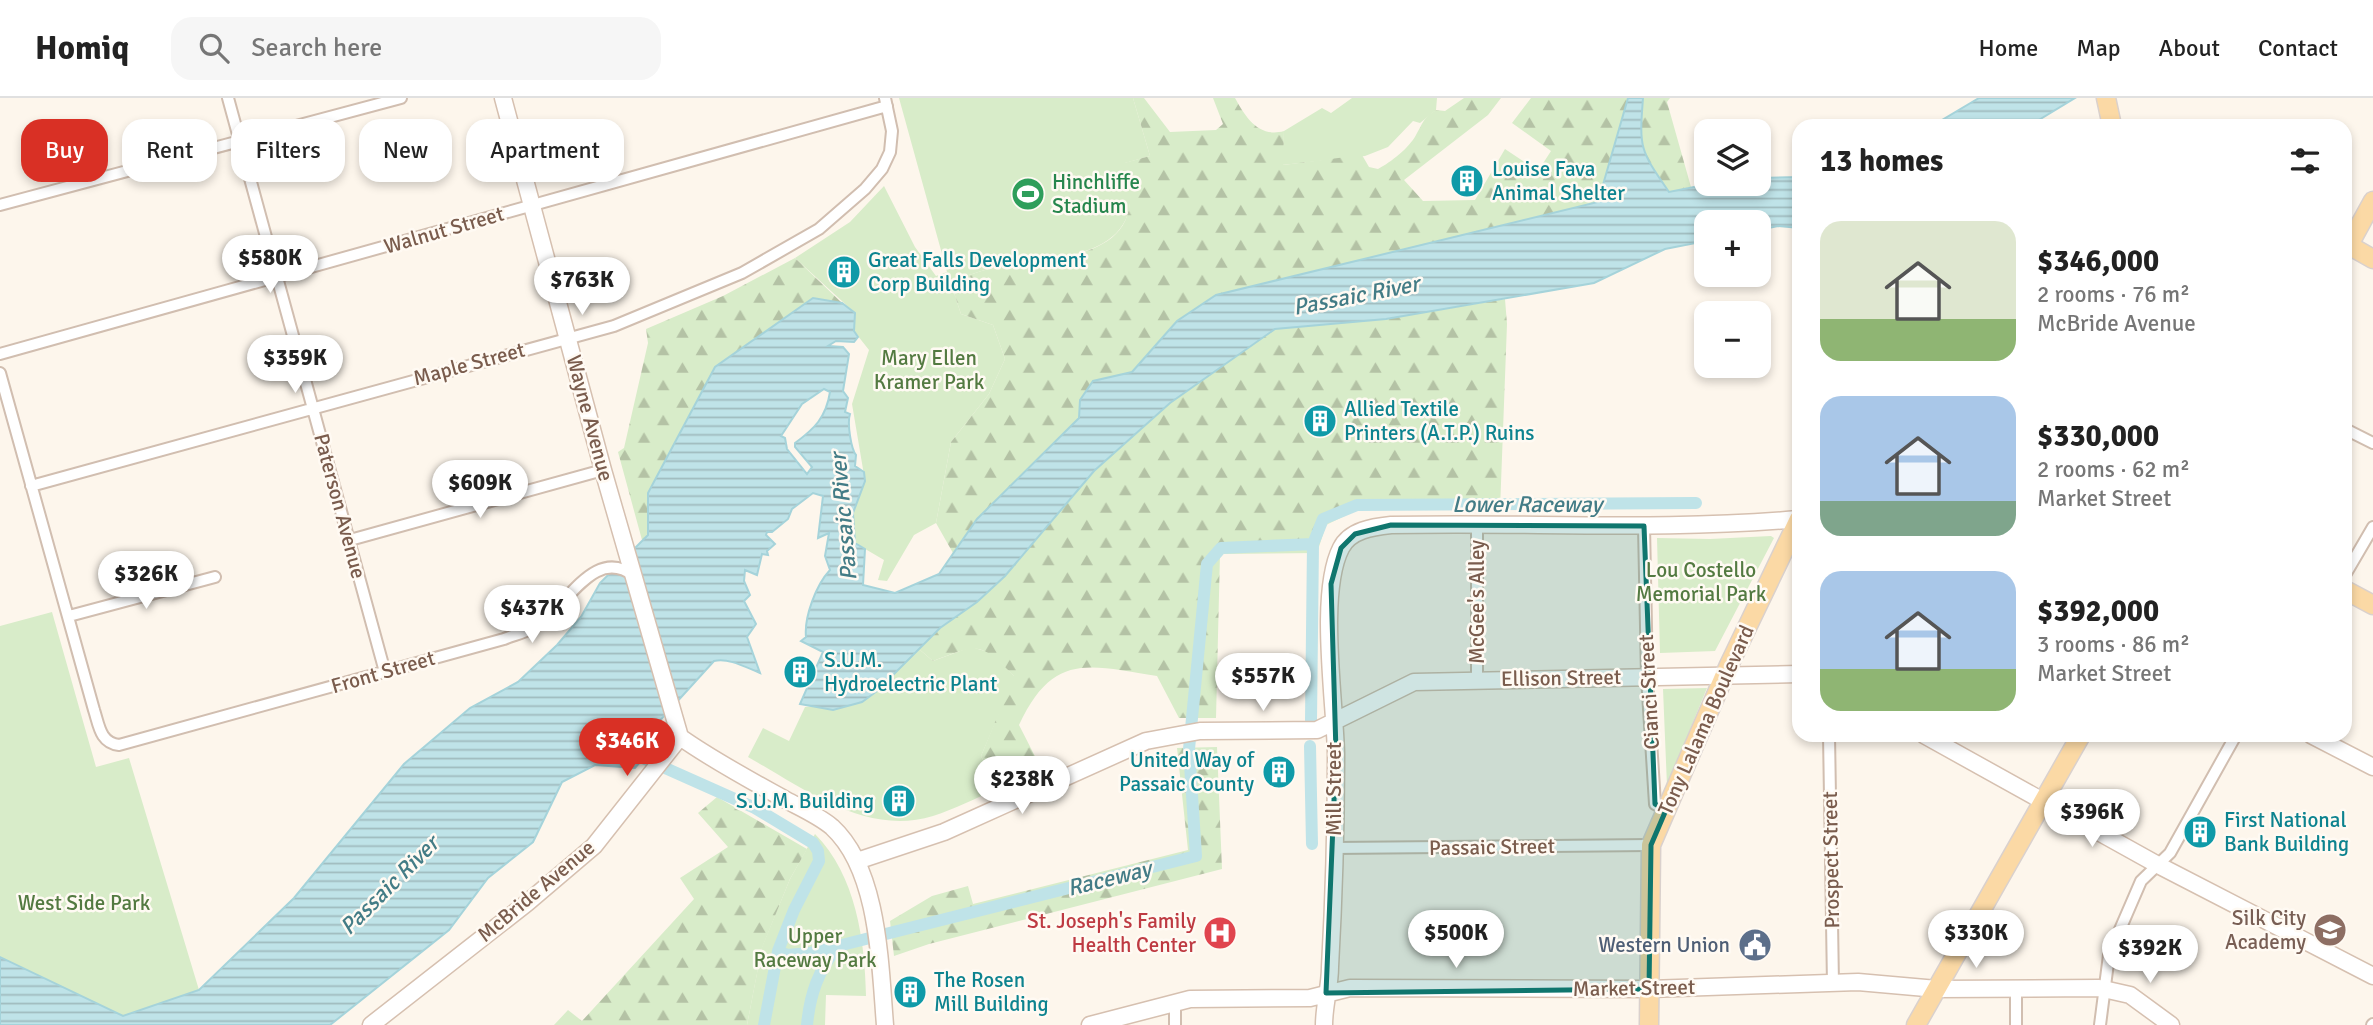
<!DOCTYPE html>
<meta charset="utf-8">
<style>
:root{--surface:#fff;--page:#f6f6f6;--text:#222;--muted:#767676;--line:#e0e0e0;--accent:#d93025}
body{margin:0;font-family:Signika,sans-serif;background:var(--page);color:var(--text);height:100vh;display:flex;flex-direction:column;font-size:26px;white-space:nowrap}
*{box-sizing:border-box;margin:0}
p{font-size:23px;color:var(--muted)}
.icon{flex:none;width:38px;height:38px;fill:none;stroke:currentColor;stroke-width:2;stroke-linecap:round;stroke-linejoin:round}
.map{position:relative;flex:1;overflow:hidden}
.side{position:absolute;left:1792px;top:21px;width:560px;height:623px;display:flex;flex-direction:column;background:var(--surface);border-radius:21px;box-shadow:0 4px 10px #0003}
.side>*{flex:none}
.guide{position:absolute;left:21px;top:21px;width:665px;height:63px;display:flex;gap:14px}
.fabs{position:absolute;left:1694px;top:21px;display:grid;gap:14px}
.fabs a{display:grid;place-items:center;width:77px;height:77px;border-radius:14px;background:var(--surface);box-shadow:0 4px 10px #0003;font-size:35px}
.price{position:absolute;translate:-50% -60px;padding:0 16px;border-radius:24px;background:#fff;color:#222;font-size:23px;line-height:46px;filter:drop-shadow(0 2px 4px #0008)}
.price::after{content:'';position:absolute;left:50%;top:42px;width:21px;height:16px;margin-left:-10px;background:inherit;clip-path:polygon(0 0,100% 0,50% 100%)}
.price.current{background:var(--accent);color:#fff}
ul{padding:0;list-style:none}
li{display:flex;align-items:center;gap:21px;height:175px;padding:0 28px}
li span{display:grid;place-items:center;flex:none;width:196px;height:140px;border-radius:21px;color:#555}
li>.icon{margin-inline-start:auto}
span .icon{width:84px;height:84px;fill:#fffc;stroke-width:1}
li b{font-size:30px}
h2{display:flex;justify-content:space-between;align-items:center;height:84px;padding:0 28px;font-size:30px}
.pill{padding:0 24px;border-radius:21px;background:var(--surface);box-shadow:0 4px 10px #0003;font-size:24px;line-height:63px}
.pill.current{background:var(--accent);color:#fff}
header{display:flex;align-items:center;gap:42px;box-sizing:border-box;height:98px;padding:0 35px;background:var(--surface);border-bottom:2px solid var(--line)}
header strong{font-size:33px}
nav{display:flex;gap:38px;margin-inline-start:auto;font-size:24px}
.search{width:490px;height:63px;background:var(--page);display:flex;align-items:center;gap:18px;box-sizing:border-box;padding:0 24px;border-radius:21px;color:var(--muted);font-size:26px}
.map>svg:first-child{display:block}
</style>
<header>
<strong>Homiq</strong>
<div class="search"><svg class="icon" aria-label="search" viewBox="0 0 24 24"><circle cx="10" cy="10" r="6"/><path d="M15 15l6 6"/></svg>Search here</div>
<nav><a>Home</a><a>Map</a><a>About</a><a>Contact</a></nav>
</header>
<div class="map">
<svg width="2373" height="927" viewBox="0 0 2373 927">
<defs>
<pattern id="forest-firs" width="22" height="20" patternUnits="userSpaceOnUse" patternTransform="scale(1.75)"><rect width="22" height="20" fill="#d8ecc9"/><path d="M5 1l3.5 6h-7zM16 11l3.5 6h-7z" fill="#b4c2a5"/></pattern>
<pattern id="water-rules" width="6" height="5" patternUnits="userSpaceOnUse" patternTransform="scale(1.75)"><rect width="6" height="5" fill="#bfe3e8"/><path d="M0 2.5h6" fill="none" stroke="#a0bbbe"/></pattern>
</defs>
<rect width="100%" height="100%" fill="#fdf6ec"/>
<path fill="#d8ecc9" d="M899,0H1133L1150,58L1125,65C1154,161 1061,158 997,169C981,172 965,179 950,183L961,216L993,227L1005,261L989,296L951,344L936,425L914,437L887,483L878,482L884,462L855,445L853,415L865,383L852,306L869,252L854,233L855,215L795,160L850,124L884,88L915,149L936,178L947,174Z
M1352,0H1437L1436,12L1420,25L1413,23L1388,49L1365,58L1282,67L1284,33L1322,10L1331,15Z
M1771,438L1774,440L1715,553L1660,555L1657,440L1710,441Z
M52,514L96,669L129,660L199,892L123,918L0,859V528Z
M971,549L992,555L1015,579L981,658L997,691C976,700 955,711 933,718C866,739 803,690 748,659L763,630L789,643L805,609L862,604L919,551L933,563Z
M1707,590L1667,688L1663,591Z
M815,736C856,777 865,843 866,898L826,897L825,927H747L762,849L790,781Z"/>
<path fill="url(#forest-firs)" d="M1133,0H1144L1170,34L1216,32L1223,26L1213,0H1235C1246,20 1259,40 1284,33L1283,67L1362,57L1369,69L1378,71C1391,64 1409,50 1416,37C1423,25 1423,20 1436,12L1445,13L1464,0H1501L1488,17L1404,82L1423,103L1475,102L1505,51L1538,73L1551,53L1512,25L1531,0H1628L1598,104L1216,197L1177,223L1132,274L1093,283L1080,302L1079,320L977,421L953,455L936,425L951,344L989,296L1005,261L993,227L961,216L950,183C965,179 981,172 997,169C1060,158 1155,162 1124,65L1150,58Z
M1643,0H1670L1667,4L1691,89L1669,94C1640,52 1639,51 1643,0Z
M795,160L842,205L813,200L715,269L648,395V437L642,442L618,354L624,350L648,245L646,231L723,198Z
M1505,201L1507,226L1500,412H1357L1326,427L1317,455L1220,456L1216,620H1179L1157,578C1088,567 1053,554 1019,627L1040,668L996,687L981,658L1014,578C980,543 978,546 933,563L919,551L940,530L977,504L1005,478L1094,373L1170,305L1275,231L1386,221Z
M1217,649L1222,771L929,846L894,858L890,823L932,798L968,788L973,806L1188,752L1177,650Z
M717,699L807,751L790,781L762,850L747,927H554L568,912L582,923L694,801L680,780L728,749L698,715Z"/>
<path fill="url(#water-rules)" stroke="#a5d3da" stroke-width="2" fill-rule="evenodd" d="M1628,0H1643C1639,51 1640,52 1669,94L1709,86H1759V80L1799,79V130L1778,128L1759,132V124H1706V143L1665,151L1594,185L1386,221L1275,231L1170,305L1094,373L1005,478L977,504L940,530L877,593L862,604L833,612L800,606L823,554L801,543L806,539C804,519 816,487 830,472L825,458L829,435L818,440L823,398L813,395L792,411L788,421L772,434H767L766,437L775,446L767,453L768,457L762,456L757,477L745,472L744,483L750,497L744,503L756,526L747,539L760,575C743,568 729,560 714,563L644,640L651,651L635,670L595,667L562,684L533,744L488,780L449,832L330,927H0V859L123,918L199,892L294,800L404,666L470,610L518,584L557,547L581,519L600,485L648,437V395L715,269L813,200L842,205L855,215L854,233L858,239L854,244L836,243L828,248L843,249L849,256L843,293L848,300L845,314L850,316C847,325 851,351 856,357L855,368L864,374L865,383L853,415L855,445L865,451L863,487L895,495L939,476L977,421L1079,320L1080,302L1093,283L1132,274L1177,223L1216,197L1598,104ZM824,291L830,294C826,320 814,331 795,345V349L812,369L807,376L787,351L785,340L781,338L802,306Z
M1979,0H2075L2029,28H1932Z"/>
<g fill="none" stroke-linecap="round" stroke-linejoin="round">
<path stroke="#bfe3e8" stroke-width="12" d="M1311,622L1313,446
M1310,648L1312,746
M645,661L755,710L813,745L818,753L819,763L794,812L778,853L764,927
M778,853L787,857L810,855L1196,758L1189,651L1207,466L1221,450L1313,446L1323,421L1357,407L1696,405
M807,927C810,896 818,873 838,848"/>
<defs>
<path id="street" d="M228,0L385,574
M0,107L401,0
M0,256L887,8
M0,275L94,612C99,627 100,645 119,647L504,541C513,537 525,535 534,529C566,512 593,446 634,478
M2345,331L2373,345
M31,388L614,228L742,175L819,131L865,91L882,71L890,54L892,33L885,0
M1644,428L1647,579L1655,706L1666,712
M350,442L603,372
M2345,477L2373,429
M69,518L215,479
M1477,581V427
M1829,637L1833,886
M1333,750L1651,747
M2016,890V927
M1175,904V927
M2100,927L2109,857L2141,783L2170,755L2236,637
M2372,927L2373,926"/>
<path id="secondary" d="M503,0L603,372L680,639
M1924,637L2158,767L2373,878
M2311,637L2373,669
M680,639C714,663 750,682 786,702C801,710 819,718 832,729C879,772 880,867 885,927
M857,763L944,734L1146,643L1200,633L1317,632L1414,584L1799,576
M371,927L527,805L594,748L680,639
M1090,927L1190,901L1310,900L1350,890L1649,891L1858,884L1937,891L2099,890L2130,897L2171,927
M1324,927C1324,907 1330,889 1330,869C1334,798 1336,727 1336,656C1335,604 1318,495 1341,450C1350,432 1373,429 1391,427C1527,424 1663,433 1799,421"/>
<path id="primary" d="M2106,0L2112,28
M2345,145L2373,161
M2345,154L2373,103
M2345,492L2373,507
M1649,927L1651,747L1729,567L1799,421
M1916,927L2081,637"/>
</defs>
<use href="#street" stroke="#d1beb0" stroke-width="14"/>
<use href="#secondary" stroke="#d6c0b0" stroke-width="19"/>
<use href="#primary" stroke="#dad1cd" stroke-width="21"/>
<use href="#street" stroke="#fff" stroke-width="10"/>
<use href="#secondary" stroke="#fff" stroke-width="16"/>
<use href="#primary" stroke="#fbd9a5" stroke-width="18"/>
</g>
<path fill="#0f766e" fill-opacity="0.2" stroke="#0f766e" stroke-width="5" stroke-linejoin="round" d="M1391,427L1644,428L1655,706L1666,712L1651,747L1649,891L1326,895L1336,654L1331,486L1341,450L1355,436Z"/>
<defs>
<symbol id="building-disc" viewBox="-11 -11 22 22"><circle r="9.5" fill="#0f9aa8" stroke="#fffaf3"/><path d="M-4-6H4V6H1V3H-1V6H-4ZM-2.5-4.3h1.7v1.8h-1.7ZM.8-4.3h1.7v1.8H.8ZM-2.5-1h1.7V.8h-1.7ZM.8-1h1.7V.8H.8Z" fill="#fff"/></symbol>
<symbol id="stadium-disc" viewBox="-11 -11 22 22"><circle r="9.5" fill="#2e9e5b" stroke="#fffaf3"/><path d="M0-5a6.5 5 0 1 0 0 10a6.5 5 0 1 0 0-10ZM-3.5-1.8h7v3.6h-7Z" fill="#fff"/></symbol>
<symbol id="school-disc" viewBox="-11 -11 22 22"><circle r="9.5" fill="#8d6e63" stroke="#fffaf3"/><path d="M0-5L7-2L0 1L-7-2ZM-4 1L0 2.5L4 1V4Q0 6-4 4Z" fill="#fff"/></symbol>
<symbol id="hospital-disc" viewBox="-11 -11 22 22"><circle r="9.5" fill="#e0444e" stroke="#fffaf3"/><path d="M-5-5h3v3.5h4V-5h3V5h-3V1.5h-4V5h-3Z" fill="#fff"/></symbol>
<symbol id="civic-disc" viewBox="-11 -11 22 22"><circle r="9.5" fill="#5c6f8a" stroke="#fffaf3"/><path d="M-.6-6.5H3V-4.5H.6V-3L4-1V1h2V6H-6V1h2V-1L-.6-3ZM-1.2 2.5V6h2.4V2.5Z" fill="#fff"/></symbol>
</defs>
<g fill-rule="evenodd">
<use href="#building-disc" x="1448" y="64" width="38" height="38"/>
<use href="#stadium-disc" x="1009" y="77" width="38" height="38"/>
<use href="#building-disc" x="825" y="155" width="38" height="38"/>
<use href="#building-disc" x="1301" y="304" width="38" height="38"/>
<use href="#building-disc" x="781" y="555" width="38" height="38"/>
<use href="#building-disc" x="1260" y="655" width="38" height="38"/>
<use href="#building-disc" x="880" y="684" width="38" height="38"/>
<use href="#building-disc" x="2181" y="715" width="38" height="38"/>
<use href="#school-disc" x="2311" y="813" width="38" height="38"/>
<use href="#hospital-disc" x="1201" y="816" width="38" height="38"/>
<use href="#civic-disc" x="1736" y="828" width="38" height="38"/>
<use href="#building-disc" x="891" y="875" width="38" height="38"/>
</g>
<g text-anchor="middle" stroke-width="5" stroke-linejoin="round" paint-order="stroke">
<g font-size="21" fill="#0d838f" stroke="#fffaf3" text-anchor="start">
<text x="1492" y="78">Louise Fava<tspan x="1492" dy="24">Animal Shelter</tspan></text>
<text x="868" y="169">Great Falls Development<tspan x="868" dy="24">Corp Building</tspan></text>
<text x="1344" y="318">Allied Textile<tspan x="1344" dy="24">Printers (A.T.P.) Ruins</tspan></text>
<text x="824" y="569">S.U.M.<tspan x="824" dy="24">Hydroelectric Plant</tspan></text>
<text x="1254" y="669" text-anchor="end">United Way of<tspan x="1254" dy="24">Passaic County</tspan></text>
<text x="874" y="710" text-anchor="end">S.U.M. Building</text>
<text x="2224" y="729">First National<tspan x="2224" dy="24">Bank Building</tspan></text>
<text x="934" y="889">The Rosen<tspan x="934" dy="24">Mill Building</tspan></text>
</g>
<g font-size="21" fill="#27864d" stroke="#fffaf3" text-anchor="start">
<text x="1052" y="91">Hinchliffe<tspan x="1052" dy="24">Stadium</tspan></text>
</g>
<g font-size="21" fill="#7a5c4d" stroke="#fffaf3">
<text transform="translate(444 132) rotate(-16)" y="7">Walnut Street</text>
<text transform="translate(469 266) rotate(-15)" y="7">Maple Street</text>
<text transform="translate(590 320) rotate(75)" y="7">Wayne Avenue</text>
<text transform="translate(340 408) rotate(75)" y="7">Paterson Avenue</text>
<text transform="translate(1477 504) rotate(-90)" y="7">McGee's Alley</text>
<text transform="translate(383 574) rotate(-16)" y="7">Front Street</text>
<text transform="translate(1561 580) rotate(-1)" y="7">Ellison Street</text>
<text transform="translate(1649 594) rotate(-93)" y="7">Cianci Street</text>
<text transform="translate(1706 622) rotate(-66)" y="7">Tony Lalama Boulevard</text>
<text transform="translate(1334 691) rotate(-90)" y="7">Mill Street</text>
<text transform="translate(1492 749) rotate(-1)" y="7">Passaic Street</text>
<text transform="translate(1831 762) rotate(-91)" y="7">Prospect Street</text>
<text transform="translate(536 793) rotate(-40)" y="7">McBride Avenue</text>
<text transform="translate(1634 890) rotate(-1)" y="7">Market Street</text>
</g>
<g font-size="21" fill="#537a41" stroke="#fffaf3">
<text x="929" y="267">Mary Ellen<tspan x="929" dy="24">Kramer Park</tspan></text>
<text x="1701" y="479">Lou Costello<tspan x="1701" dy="24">Memorial Park</tspan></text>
<text x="84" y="812">West Side Park</text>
<text x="815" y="845">Upper<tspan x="815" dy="24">Raceway Park</tspan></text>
</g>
<g font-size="21" fill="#785e54" stroke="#fffaf3" text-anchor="end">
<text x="2306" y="827">Silk City<tspan x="2306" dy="24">Academy</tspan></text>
</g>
<g font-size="21" fill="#be3a42" stroke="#fffaf3" text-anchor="end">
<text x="1196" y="830">St. Joseph's Family<tspan x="1196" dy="24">Health Center</tspan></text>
</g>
<g font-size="21" fill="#4e5e75" stroke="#fffaf3" text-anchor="end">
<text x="1730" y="854">Western Union</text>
</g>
<g font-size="23" font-style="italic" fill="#437c86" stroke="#fffaf3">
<text transform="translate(1356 197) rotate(-11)" y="8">Passaic River</text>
<text x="1527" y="414">Lower Raceway</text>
<text transform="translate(843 419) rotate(-95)" y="8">Passaic River</text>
<text transform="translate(1109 780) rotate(-14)" y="8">Raceway</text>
<text transform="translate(389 787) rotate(-45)" y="8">Passaic River</text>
</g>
</g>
</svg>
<div class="fabs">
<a><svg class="icon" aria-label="layers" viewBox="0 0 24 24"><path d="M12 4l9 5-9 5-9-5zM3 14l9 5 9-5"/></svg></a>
<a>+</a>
<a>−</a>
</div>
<b class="price" style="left:270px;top:197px">$580K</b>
<b class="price" style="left:582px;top:219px">$763K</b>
<b class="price" style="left:295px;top:297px">$359K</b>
<b class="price" style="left:480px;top:422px">$609K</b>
<b class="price" style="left:146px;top:513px">$326K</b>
<b class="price" style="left:532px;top:547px">$437K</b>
<b class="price" style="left:1263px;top:615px">$557K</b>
<b class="price current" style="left:627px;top:680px">$346K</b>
<b class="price" style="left:1022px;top:718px">$238K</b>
<b class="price" style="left:2092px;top:751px">$396K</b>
<b class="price" style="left:1456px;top:872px">$500K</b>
<b class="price" style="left:1976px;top:872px">$330K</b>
<b class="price" style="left:2150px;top:887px">$392K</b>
<div class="guide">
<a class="pill current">Buy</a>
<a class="pill">Rent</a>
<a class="pill">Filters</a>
<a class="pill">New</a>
<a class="pill">Apartment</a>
</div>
<section class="side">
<h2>13 homes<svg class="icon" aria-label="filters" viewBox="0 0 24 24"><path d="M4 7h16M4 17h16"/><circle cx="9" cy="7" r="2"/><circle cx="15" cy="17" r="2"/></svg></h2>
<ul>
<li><span style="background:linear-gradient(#dfe7d0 70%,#8fb573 0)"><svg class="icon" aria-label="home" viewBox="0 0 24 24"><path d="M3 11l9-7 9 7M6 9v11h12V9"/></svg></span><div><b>$346,000</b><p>2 rooms · 76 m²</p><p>McBride Avenue</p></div></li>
<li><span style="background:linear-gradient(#a9c7e8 75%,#7fa58c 0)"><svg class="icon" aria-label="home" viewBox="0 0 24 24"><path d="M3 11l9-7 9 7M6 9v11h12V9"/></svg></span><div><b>$330,000</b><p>2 rooms · 62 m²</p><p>Market Street</p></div></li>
<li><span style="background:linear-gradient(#a9c7e8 70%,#8fb573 0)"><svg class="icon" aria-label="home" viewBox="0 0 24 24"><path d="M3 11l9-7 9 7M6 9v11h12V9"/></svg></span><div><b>$392,000</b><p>3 rooms · 86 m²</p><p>Market Street</p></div></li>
</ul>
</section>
</div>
